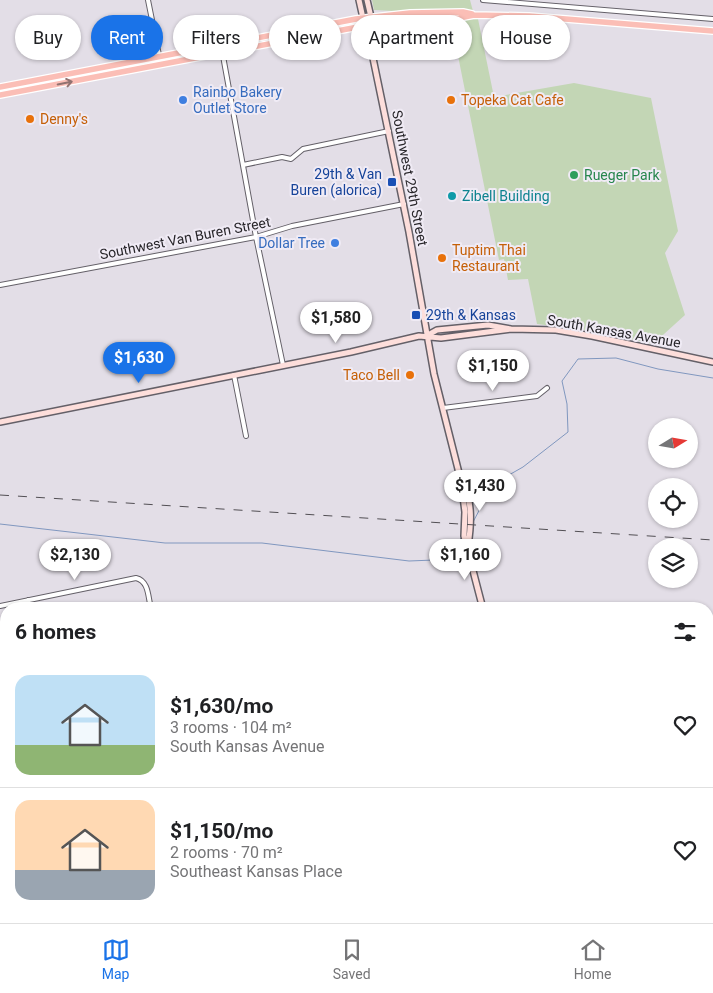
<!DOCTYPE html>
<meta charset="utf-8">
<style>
:root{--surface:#fff;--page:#f6f6f6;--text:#202124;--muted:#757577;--line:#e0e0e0;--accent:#1a73e8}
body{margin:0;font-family:Roboto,sans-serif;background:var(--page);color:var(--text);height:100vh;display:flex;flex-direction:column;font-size:19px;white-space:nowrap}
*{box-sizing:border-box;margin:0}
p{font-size:16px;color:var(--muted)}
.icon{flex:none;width:28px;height:28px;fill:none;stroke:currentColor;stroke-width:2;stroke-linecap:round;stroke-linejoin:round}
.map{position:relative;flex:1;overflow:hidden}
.drawer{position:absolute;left:0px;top:602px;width:714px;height:321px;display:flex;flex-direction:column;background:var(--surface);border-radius:20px 20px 0 0;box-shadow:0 1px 4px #0004}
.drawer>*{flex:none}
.hud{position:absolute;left:15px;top:15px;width:684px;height:45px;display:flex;gap:10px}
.needle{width:32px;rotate:79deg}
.controls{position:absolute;left:648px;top:418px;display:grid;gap:10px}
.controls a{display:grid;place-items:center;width:50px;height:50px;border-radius:50%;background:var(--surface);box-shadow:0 1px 4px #0004;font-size:25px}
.price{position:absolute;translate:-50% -42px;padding:0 11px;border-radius:18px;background:#fff;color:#222;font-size:16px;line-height:32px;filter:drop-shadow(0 1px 2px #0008)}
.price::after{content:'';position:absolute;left:50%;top:30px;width:15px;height:11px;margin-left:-8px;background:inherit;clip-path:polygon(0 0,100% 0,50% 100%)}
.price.selected{background:var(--accent);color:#fff}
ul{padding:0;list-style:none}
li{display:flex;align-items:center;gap:15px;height:125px;padding:0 15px}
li+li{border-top:1px solid var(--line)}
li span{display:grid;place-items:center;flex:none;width:140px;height:100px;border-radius:15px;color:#555}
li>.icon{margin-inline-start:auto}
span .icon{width:60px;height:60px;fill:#fffc;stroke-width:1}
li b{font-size:21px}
h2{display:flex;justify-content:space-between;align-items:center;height:60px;padding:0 15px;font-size:21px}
.chip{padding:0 18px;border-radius:22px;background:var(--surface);box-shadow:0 1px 4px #0004;font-size:18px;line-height:45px}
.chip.selected{background:var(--accent);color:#fff}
.menu{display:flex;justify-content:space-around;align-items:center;height:70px;border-top:1px solid var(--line);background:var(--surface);font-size:14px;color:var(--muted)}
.menu a{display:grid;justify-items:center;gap:2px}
.menu .selected{color:var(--accent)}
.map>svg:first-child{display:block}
</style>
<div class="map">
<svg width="713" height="923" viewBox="0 0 713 923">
<rect width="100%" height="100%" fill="#e3dee7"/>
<path fill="#dad1e1" d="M6,783V872L0,842V784Z
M16,918H90L91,923H17Z"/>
<path fill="#c3d6b5" d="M372,0H470L474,15L374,10Z
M478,19L494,97L574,83L651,98L678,231L665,253L685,315L653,344L594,331L537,324L528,279L508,280L504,259L499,260L451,21Z"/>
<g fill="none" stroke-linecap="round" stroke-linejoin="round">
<path stroke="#8097bf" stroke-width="1" d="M0,524L165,543H262L409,561L434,560L450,551L462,537
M472,524L493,484L523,467L568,432L567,404L562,381L578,359L616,358L658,369L713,378"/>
<defs>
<path id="minor" d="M148,0L161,65
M483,0L713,19
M221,45L256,237L283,365
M243,165L282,157L291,159L303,149L389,131
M0,285L256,237L292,226L404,204
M234,375L246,436
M443,408L537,396L547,388
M28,600L30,609
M0,606L136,578C149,581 148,597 151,609
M0,663L6,662
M708,689L713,688
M0,721L6,720
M708,752L713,751
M0,782L6,781
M708,818L713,817
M708,884L713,883
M0,902L6,901
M92,918L93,923
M682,918L683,923
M202,923L213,921"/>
<path id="secondary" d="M359,0L363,18L368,26
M367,0L371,17L368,26V34L409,232L434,374L461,481L465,512L464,536L483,609
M428,335L437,330L488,325L511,329L556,330L592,336L713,362
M0,422L351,352L419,336L441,338L511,329
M463,483C473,502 471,526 468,546
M543,918L544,923
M552,918L553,923"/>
<path id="primary" d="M0,87L356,19L410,13L463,12L472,14
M0,95L358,27L459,18L474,15L529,16L713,31"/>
</defs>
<use href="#minor" stroke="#646068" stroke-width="6"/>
<use href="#secondary" stroke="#646068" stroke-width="8"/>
<use href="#primary" stroke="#fff" stroke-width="8"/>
<use href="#minor" stroke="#fff" stroke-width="4"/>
<use href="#secondary" stroke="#fddedb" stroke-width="5"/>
<use href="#primary" stroke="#fbbeb6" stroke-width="5.5"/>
<path stroke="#524f54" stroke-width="1" stroke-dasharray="9 9" stroke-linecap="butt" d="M0,495L713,540"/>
</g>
<defs><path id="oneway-shaft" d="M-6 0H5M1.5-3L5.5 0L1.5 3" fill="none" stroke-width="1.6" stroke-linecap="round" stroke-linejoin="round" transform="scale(1.25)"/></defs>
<use stroke="#917270" href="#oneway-shaft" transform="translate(65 83) rotate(-11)"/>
<g fill="#3f7fe0" stroke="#f0ebf5" stroke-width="2">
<circle cx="183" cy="100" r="5"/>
<circle cx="335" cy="243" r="5"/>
</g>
<g fill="#e8710a" stroke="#f0ebf5" stroke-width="2">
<circle cx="451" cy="100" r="5"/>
<circle cx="30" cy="119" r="5"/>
<circle cx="442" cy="258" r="5"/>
<circle cx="410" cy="375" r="5"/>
</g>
<circle fill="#2e9e5b" stroke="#f0ebf5" stroke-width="2" cx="574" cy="175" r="5"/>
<g fill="#1a4fb4" stroke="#f0ebf5" stroke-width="2">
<rect x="387" y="177" width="10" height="10" rx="2.5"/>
<rect x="411" y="310" width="10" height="10" rx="2.5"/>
</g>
<circle fill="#0f9aa8" stroke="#f0ebf5" stroke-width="2" cx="452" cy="196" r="5"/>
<g text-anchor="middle" stroke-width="4" stroke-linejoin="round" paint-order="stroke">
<g font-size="14" fill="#366cbe" stroke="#f0ebf5" text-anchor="start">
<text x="193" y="97">Rainbo Bakery<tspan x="193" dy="16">Outlet Store</tspan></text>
<text x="325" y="248" text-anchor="end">Dollar Tree</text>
</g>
<g font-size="14" fill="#c56008" stroke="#f0ebf5" text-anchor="start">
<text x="461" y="105">Topeka Cat Cafe</text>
<text x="40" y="124">Denny's</text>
<text x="452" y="255">Tuptim Thai<tspan x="452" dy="16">Restaurant</tspan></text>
<text x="400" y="380" text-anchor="end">Taco Bell</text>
</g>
<g font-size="14" fill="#164399" stroke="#f0ebf5" text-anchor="end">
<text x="382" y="179">29th &amp; Van<tspan x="382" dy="16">Buren (alorica)</tspan></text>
<text x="426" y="320" text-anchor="start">29th &amp; Kansas</text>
</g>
<g font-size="14" fill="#27864d" stroke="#f0ebf5" text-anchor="start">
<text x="584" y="180">Rueger Park</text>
</g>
<g font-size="14" fill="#272529" stroke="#f0ebf5">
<text transform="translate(410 178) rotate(79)" y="5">Southwest 29th Street</text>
<text transform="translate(185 238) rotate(-11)" y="5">Southwest Van Buren Street</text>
<text transform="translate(614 331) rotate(10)" y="5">South Kansas Avenue</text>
</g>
<g font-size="14" fill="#0d838f" stroke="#f0ebf5" text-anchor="start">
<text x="462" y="201">Zibell Building</text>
</g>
</g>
</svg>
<div class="controls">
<a><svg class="needle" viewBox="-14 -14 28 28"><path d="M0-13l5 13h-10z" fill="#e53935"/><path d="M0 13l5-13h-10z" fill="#757577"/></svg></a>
<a><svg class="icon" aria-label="locate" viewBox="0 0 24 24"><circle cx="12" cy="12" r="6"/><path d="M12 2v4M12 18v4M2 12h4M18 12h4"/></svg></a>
<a><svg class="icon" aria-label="layers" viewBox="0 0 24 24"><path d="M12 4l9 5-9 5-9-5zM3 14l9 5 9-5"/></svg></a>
</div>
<b class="price" style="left:336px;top:344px">$1,580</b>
<b class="price selected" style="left:139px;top:384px">$1,630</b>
<b class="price" style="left:493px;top:392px">$1,150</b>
<b class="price" style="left:480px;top:512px">$1,430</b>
<b class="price" style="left:75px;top:581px">$2,130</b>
<b class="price" style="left:465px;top:581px">$1,160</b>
<div class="hud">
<a class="chip">Buy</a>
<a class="chip selected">Rent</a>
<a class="chip">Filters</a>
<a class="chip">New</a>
<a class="chip">Apartment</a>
<a class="chip">House</a>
</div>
<section class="drawer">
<h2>6 homes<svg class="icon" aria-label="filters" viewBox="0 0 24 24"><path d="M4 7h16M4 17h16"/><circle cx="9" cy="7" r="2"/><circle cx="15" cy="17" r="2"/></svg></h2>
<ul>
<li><span style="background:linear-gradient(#bfe0f5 70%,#8fb573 0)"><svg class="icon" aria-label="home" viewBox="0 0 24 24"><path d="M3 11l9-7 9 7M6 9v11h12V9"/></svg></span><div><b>$1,630/mo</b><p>3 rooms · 104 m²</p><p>South Kansas Avenue</p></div><svg class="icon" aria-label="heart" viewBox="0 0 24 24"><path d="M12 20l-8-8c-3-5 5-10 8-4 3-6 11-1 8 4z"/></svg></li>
<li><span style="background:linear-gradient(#ffd9b3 70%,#9aa5b1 0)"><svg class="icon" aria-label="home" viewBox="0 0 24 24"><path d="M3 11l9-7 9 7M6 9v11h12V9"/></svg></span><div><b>$1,150/mo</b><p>2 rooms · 70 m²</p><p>Southeast Kansas Place</p></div><svg class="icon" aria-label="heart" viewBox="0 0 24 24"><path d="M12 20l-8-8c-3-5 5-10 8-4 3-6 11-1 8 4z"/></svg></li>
</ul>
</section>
</div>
<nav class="menu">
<a class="selected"><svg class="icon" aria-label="map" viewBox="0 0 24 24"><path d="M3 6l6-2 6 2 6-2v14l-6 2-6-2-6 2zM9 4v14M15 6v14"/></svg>Map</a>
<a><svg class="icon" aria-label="saved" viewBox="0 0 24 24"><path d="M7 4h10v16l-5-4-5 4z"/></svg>Saved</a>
<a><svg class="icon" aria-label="home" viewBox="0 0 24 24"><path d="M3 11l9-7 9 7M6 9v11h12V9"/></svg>Home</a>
</nav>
